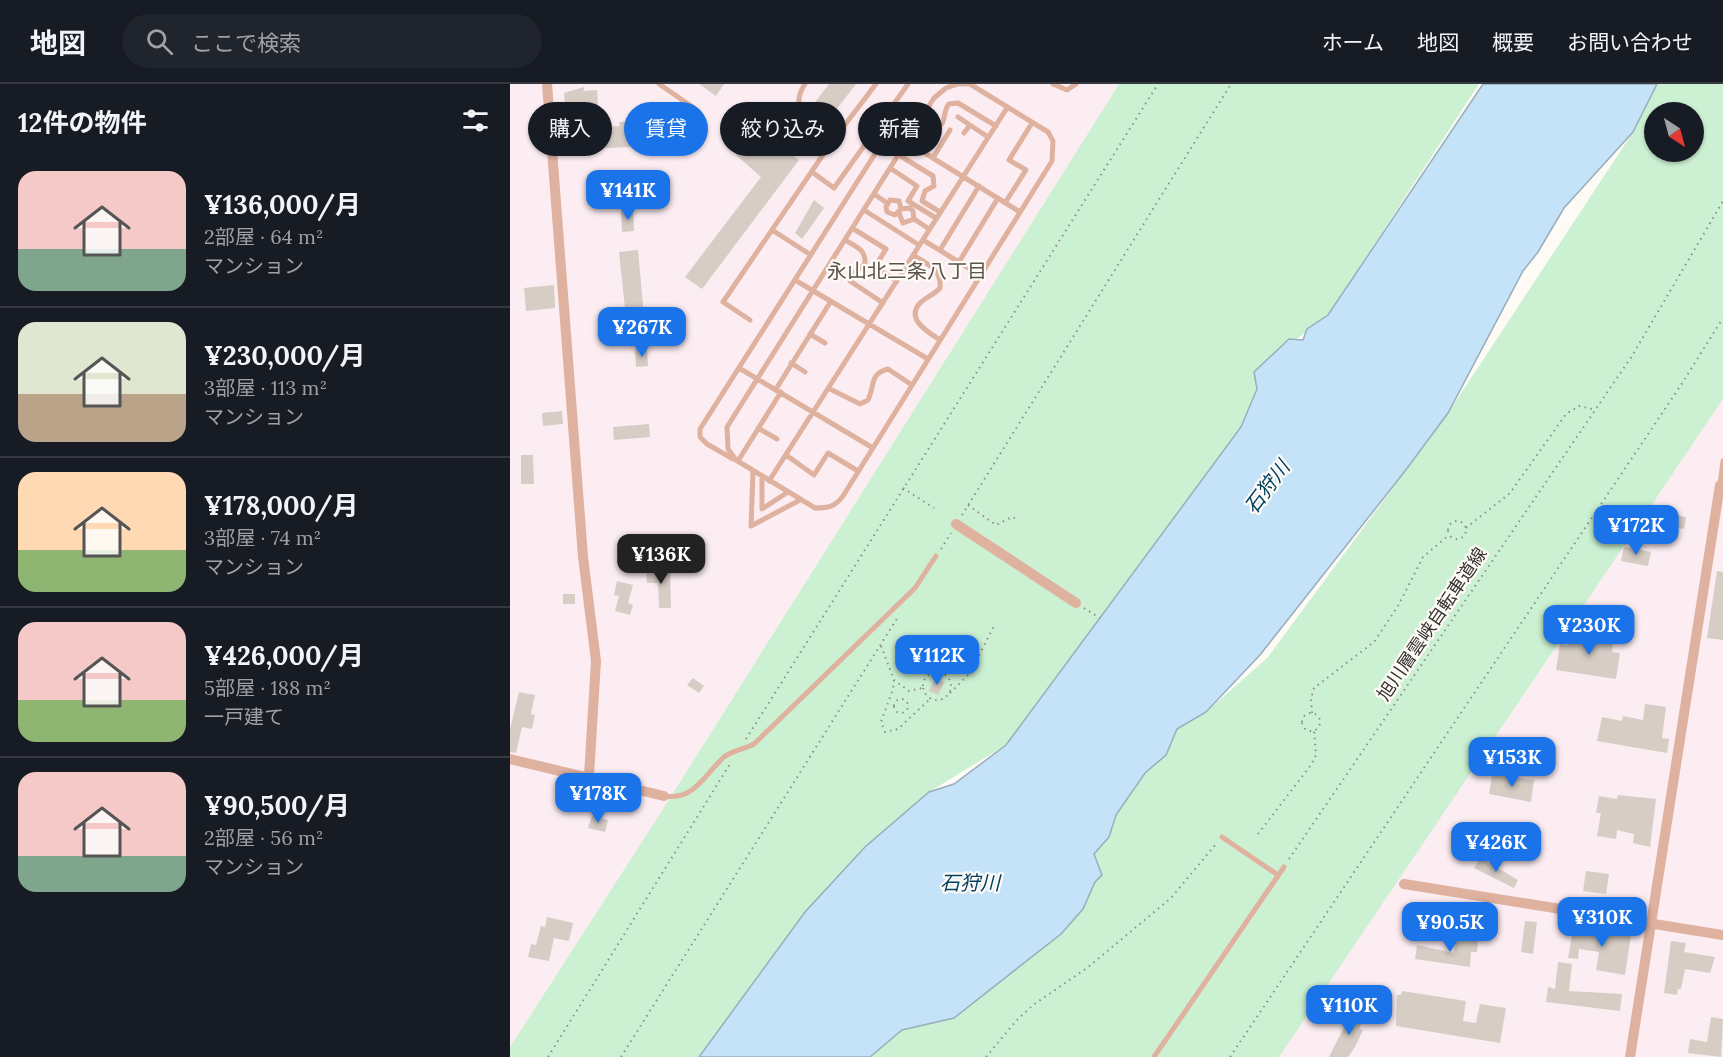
<!DOCTYPE html>
<html lang="ja">
<meta charset="utf-8">
<style>
:root{--surface:#171b24;--page:#20242c;--text:#f1f3f6;--muted:#9ea1a6;--line:#363941;--accent:#1a73e8}
body{margin:0;font-family:Lora,"Noto Sans JP",serif;background:var(--page);color:var(--text);height:100vh;display:flex;flex-direction:column;font-size:22px;white-space:nowrap}
*{box-sizing:border-box;margin:0}
p{font-size:20px;color:var(--muted)}
.icon{flex:none;width:33px;height:33px;fill:none;stroke:currentColor;stroke-width:2;stroke-linecap:round;stroke-linejoin:round}
.map{position:relative;flex:1;overflow:hidden}
.details{display:flex;flex-direction:column;background:var(--surface);width:510px}
.details>*{flex:none}
.banner{position:absolute;left:18px;top:18px;width:570px;height:54px;display:flex;gap:12px}
.needle{width:39px;rotate:144deg}
.controls{position:absolute;left:1134px;top:18px;display:grid;gap:12px}
.controls a{display:grid;place-items:center;width:60px;height:60px;border-radius:50%;background:var(--surface);box-shadow:0 2px 4px #0004;font-size:30px}
.price{position:absolute;translate:-50% -51px;padding:0 14px;border-radius:12px;background:var(--accent);color:#fff;font-size:20px;line-height:39px;filter:drop-shadow(0 2px 3px #0008)}
.price::after{content:'';position:absolute;left:50%;top:36px;width:18px;height:14px;margin-left:-9px;background:inherit;clip-path:polygon(0 0,100% 0,50% 100%)}
.price.active{background:#222;color:#fff}
ul{padding:0;list-style:none}
li{display:flex;align-items:center;gap:18px;height:150px;padding:0 18px}
li+li{border-top:2px solid var(--line)}
li span{display:grid;place-items:center;flex:none;width:168px;height:120px;border-radius:18px;color:#555}
li>.icon{margin-inline-start:auto}
span .icon{width:72px;height:72px;fill:#fffc;stroke-width:1}
li b{font-size:26px}
h2{display:flex;justify-content:space-between;align-items:center;height:72px;padding:0 18px;font-size:26px}
.tag{padding:0 21px;border-radius:27px;background:var(--surface);box-shadow:0 2px 4px #0004;font-size:21px;line-height:54px}
.tag.active{background:var(--accent);color:#fff}
header{display:flex;align-items:center;gap:36px;box-sizing:border-box;height:84px;padding:0 30px;background:var(--surface);border-bottom:2px solid var(--line)}
header strong{font-size:28px}
nav{display:flex;gap:33px;margin-inline-start:auto;font-size:21px}
.search{width:420px;height:54px;background:var(--page);display:flex;align-items:center;gap:15px;box-sizing:border-box;padding:0 21px;border-radius:33px;color:var(--muted);font-size:22px}
main{display:flex;flex:1;min-height:0}
.map>svg:first-child{display:block}
</style>
<header>
<strong>地図</strong>
<div class="search"><svg class="icon" aria-label="search" viewBox="0 0 24 24"><circle cx="10" cy="10" r="6"/><path d="M15 15l6 6"/></svg>ここで検索</div>
<nav><a>ホーム</a><a>地図</a><a>概要</a><a>お問い合わせ</a></nav>
</header>
<main>
<section class="details">
<h2>12件の物件<svg class="icon" aria-label="filters" viewBox="0 0 24 24"><path d="M4 7h16M4 17h16"/><circle cx="9" cy="7" r="2"/><circle cx="15" cy="17" r="2"/></svg></h2>
<ul>
<li><span style="background:linear-gradient(#f6c9c9 65%,#7fa58c 0)"><svg class="icon" aria-label="home" viewBox="0 0 24 24"><path d="M3 11l9-7 9 7M6 9v11h12V9"/></svg></span><div><b>¥136,000/月</b><p>2部屋 · 64 m²</p><p>マンション</p></div></li>
<li><span style="background:linear-gradient(#dfe7d0 60%,#b9a48a 0)"><svg class="icon" aria-label="home" viewBox="0 0 24 24"><path d="M3 11l9-7 9 7M6 9v11h12V9"/></svg></span><div><b>¥230,000/月</b><p>3部屋 · 113 m²</p><p>マンション</p></div></li>
<li><span style="background:linear-gradient(#ffd9b3 65%,#8fb573 0)"><svg class="icon" aria-label="home" viewBox="0 0 24 24"><path d="M3 11l9-7 9 7M6 9v11h12V9"/></svg></span><div><b>¥178,000/月</b><p>3部屋 · 74 m²</p><p>マンション</p></div></li>
<li><span style="background:linear-gradient(#f6c9c9 65%,#8fb573 0)"><svg class="icon" aria-label="home" viewBox="0 0 24 24"><path d="M3 11l9-7 9 7M6 9v11h12V9"/></svg></span><div><b>¥426,000/月</b><p>5部屋 · 188 m²</p><p>一戸建て</p></div></li>
<li><span style="background:linear-gradient(#f6c9c9 70%,#7fa58c 0)"><svg class="icon" aria-label="home" viewBox="0 0 24 24"><path d="M3 11l9-7 9 7M6 9v11h12V9"/></svg></span><div><b>¥90,500/月</b><p>2部屋 · 56 m²</p><p>マンション</p></div></li>
</ul>
</section>
<div class="map">
<svg width="1213" height="973" viewBox="0 0 1213 973">
<rect width="100%" height="100%" fill="#fefbf7"/>
<path fill="#fcedf2" d="M0,0H609L153,725L0,963Z
M1213,315V973H769L1012,610Z"/>
<path fill="#ccf1d2" fill-rule="evenodd" d="M609,0H969L818,231L757,278L731,343L496,661L419,708L198,973H0V963L153,725Z
M1147,0H1213V315L769,973H360L392,946L444,934L551,850L584,770L599,753L606,731L667,645L696,628L758,573L938,329L1123,48ZM1144,28H1184V68H1144Z"/>
<path fill="#c4e2f8" stroke="#99adbb" stroke-width="1.5" d="M973,0H1147L1123,48L1054,124L1028,168L1013,187L938,329L895,387L750,571L696,628L667,645L656,671L635,689L606,731L599,753L584,770L592,791L585,798L573,825L551,850L444,934L392,946L360,973H189L295,828L355,763L419,708L444,700L496,661L731,343L747,305L744,288L779,255L793,256L797,245L818,231Z"/>
<path fill="#d6cdc5" d="M189,0H214L206,12Z
M319,0H346L316,39L312,36L309,40L301,33L304,30L299,26Z
M74,3V7L87,6L88,21L55,23L54,9Z
M122,37L123,63L95,64L94,43L110,42L109,38Z
M246,44L289,76L192,205L175,193L251,93L226,71Z
M304,116L314,124L292,155L285,149Z
M123,126L124,147L112,148L111,127Z
M128,166L134,232L116,234L109,168Z
M44,201L45,224L16,227L14,204Z
M137,264L138,282L126,283L125,265Z
M52,327L53,340L33,342L32,329Z
M139,340L140,353L104,356L103,343Z
M11,371H23L24,400H11Z
M1159,430L1176,433L1174,445L1157,442Z
M1114,463L1141,468L1138,482L1111,477Z
M160,484L161,524H149L148,499H137L136,485Z
M1207,487L1213,488V556L1197,554Z
M107,497L123,501L118,519L123,521L120,531L105,527L109,512L104,511Z
M53,510H65V520H53Z
M1060,547L1104,553L1102,568L1110,569L1106,595L1046,586L1050,560L1058,561Z
M426,593L434,599L428,611L419,607Z
M183,594L194,602L189,609L177,601Z
M9,608L25,611L21,630L25,631L22,645L12,643L6,669L0,668V645Z
M1135,620L1156,623L1152,654L1159,655L1157,669L1087,657L1092,633L1112,637L1113,632L1133,636Z
M982,691L1024,696L1021,718L979,710Z
M1108,711L1146,715L1140,763L1123,759L1124,750L1107,746L1106,755L1087,752L1091,729H1086L1089,712L1107,715Z
M82,732L98,736L95,748L78,744Z
M971,774L1008,796L1004,804L964,784Z
M1076,787L1099,790L1096,810L1073,807Z
M37,833L63,839L59,857L44,854L39,877L18,873L21,860L26,861L31,842L35,843Z
M1015,837L1027,838L1023,870L1011,868Z
M1064,839L1078,841L1077,848L1121,851L1115,891L1086,886L1089,868L1069,865L1068,875L1058,874Z
M946,854L968,857L967,868H961L960,883L905,875L907,861L944,869Z
M1161,857L1176,859L1174,868L1205,873L1200,889L1175,885L1171,905H1168L1167,911L1154,909Z
M1048,878L1062,880L1059,907L1112,910L1110,927L1036,918L1038,903L1045,905Z
M892,907L956,917L953,937L966,939L970,920L996,924L990,959L886,942L887,911H891Z
M843,925L855,931L849,944L853,946L845,963L838,973H819Z
M1201,933L1213,935L1211,973L1178,969L1180,955L1197,958Z"/>
<g fill="none" stroke-linecap="round" stroke-linejoin="round">
<path stroke="#918e8a" stroke-width="2" stroke-dasharray="1.5 4.5" stroke-linecap="butt" d="M393,404L424,424
M458,421L486,441L502,433L507,435
M452,431L721,0
M938 446a9 9 0 1 1 18 0a9 9 0 1 1-18 0Z
M956,444L1000,409L1056,330L1069,322L1086,326
M431,465L441,449
M574,524L590,534
M371,562L384,596L399,607L412,604
M413 602a14 14 0 1 1 28 0a14 14 0 1 1-28 0Z
M384,596L383,605L371,638L375,648L388,645L420,615
M440,609L460,589L484,542
M384 622a7 7 0 1 1 14 0a7 7 0 1 1-14 0Z
M802,629L801,615L804,604L864,558L888,522L913,473L939,451
M792 638a9 9 0 1 1 18 0a9 9 0 1 1-18 0Z
M236,655L648,0
M748,750L801,681L806,671L804,646
M779,775L1122,272L1213,117
M38,973L220,680
M111,973L388,533
M476,973L506,937L523,921L577,884L661,814L706,760
M720,973L1171,301L1213,234"/>
<path stroke="#dfb19f" stroke-width="5" d="M149,0L187,26
M295,0C277,25 303,44 321,59
M448,0L436,4L424,14L217,343L218,365L226,376L305,424C318,424 325,423 333,412L542,77L543,57L538,48L460,0H449
M543,0L557,6L566,0
M448,33L478,53
M411,36L424,44C439,40 431,29 439,20L448,19L486,42
M370,40L383,57
M454,49L460,41
M389,71L423,92L424,102L415,107L412,117L430,128
M423,74L440,46
M380,84L407,102L398,117L426,134
M302,88L324,104L398,0
M364,110L377,119
M495,119L516,86L499,76L522,39
M354,126L409,161
M389,129L393,139L404,135L403,127L400,124L391,125L385,131L377,128L376,123L380,116L389,117L391,125
M404,135L419,145
M342,144L376,165L365,183L387,197
M262,146L301,171
M335,156C346,163 356,165 355,180L340,192V197L373,219
M413,156L470,191
M430,166L469,102
M403,171C417,180 432,185 430,204C424,211 416,213 410,219C395,235 418,248 430,256
M449,178L488,114
M285,196L418,275
M240,236L213,218L321,59L366,0
M300,250L315,259
M281,279L295,288
M229,284L363,364
M318,304L350,320L358,316C365,302 359,290 378,285L402,301
M266,305L321,217
M248,344L267,355
M276,371L304,391L318,369L348,387
M223,375L197,360L190,353V345L370,62L383,57L397,58L510,128
M228,377L271,308
M243,387L241,442L290,416
M252,392V425L278,408
M259,397L497,24
M1210,401L1213,377
M154,712C184,717 194,691 214,673C223,666 235,665 244,660L405,504L426,472
M712,753L768,791
M644,973L774,783"/>
<path stroke="#dfb19f" stroke-width="10" d="M37,0L73,473L86,577L79,692
M446,440L566,519
M0,675L154,712
M894,800L1213,851
M1120,973L1210,401"/>
</g>
<g text-anchor="middle" stroke-width="4.5" stroke-linejoin="round" paint-order="stroke">
<g font-size="18" fill="#34312e" stroke="#fefbf7">
<text transform="translate(922 540) rotate(-56)" y="6">旭川層雲峡自転車道線</text>
</g>
<g font-size="20" fill="#5a524b" stroke="#fefbf7">
<text x="397" y="194">永山北三条八丁目</text>
</g>
<g font-size="20" font-style="italic" fill="#004162" stroke="#fefbf7">
<text transform="translate(757 403) rotate(-53)" y="7">石狩川</text>
<text x="460" y="806">石狩川</text>
</g>
</g>
</svg>
<div class="controls">
<a><svg class="needle" viewBox="-14 -14 28 28"><path d="M0-13l5 13h-10z" fill="#e53935"/><path d="M0 13l5-13h-10z" fill="#9ea1a6"/></svg></a>
</div>
<b class="price" style="left:118px;top:137px">¥141K</b>
<b class="price" style="left:132px;top:274px">¥267K</b>
<b class="price" style="left:1126px;top:472px">¥172K</b>
<b class="price active" style="left:151px;top:501px">¥136K</b>
<b class="price" style="left:1079px;top:572px">¥230K</b>
<b class="price" style="left:427px;top:602px">¥112K</b>
<b class="price" style="left:1002px;top:704px">¥153K</b>
<b class="price" style="left:88px;top:740px">¥178K</b>
<b class="price" style="left:986px;top:789px">¥426K</b>
<b class="price" style="left:1092px;top:864px">¥310K</b>
<b class="price" style="left:940px;top:869px">¥90.5K</b>
<b class="price" style="left:839px;top:952px">¥110K</b>
<div class="banner">
<a class="tag">購入</a>
<a class="tag active">賃貸</a>
<a class="tag">絞り込み</a>
<a class="tag">新着</a>
</div>
</div>
</main>
